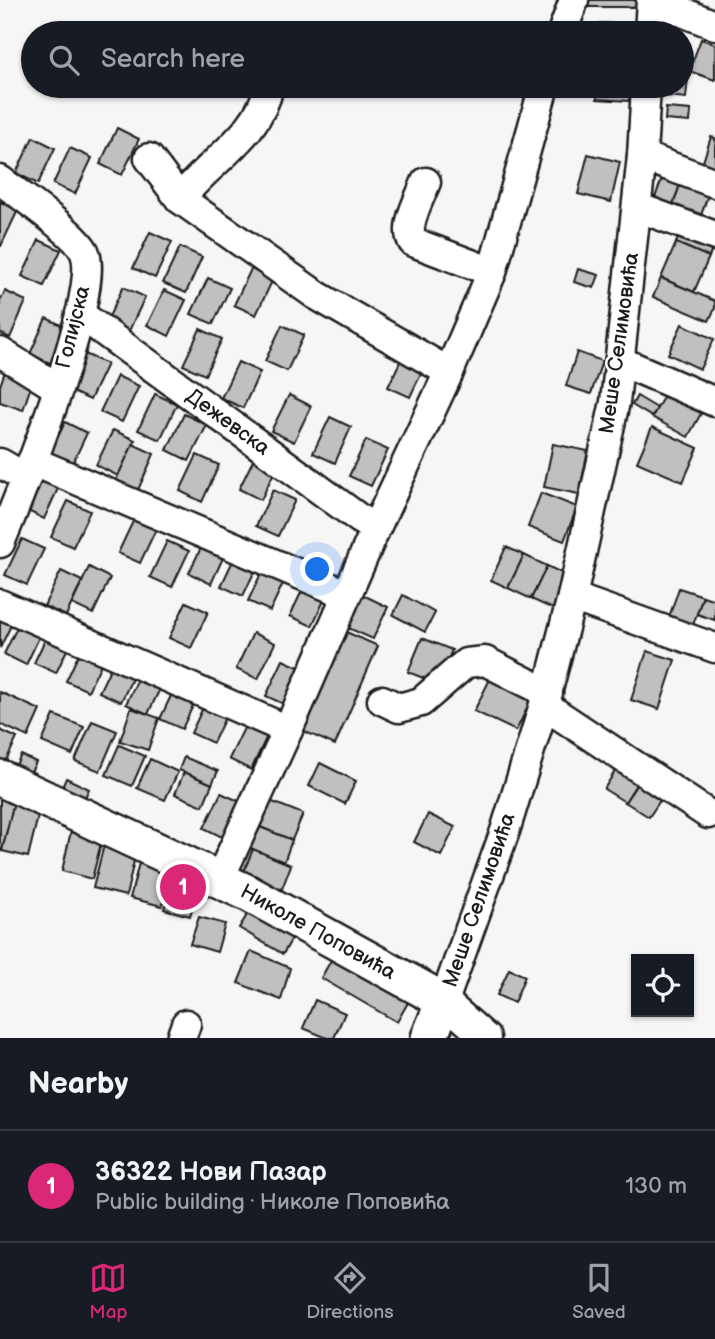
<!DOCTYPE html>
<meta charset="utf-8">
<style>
body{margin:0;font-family:"Balsamiq Sans",sans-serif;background:#242831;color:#f1f3f6}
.controls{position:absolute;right:21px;bottom:21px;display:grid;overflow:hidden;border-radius:0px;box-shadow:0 2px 5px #0004}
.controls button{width:63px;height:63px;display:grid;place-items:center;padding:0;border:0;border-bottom:2px solid #363941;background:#171b24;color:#f1f3f6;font:35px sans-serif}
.you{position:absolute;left:318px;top:570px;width:24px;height:24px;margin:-18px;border:5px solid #fff;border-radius:50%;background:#1a73e8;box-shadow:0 0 0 10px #1a73e833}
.badge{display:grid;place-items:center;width:46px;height:46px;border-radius:50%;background:#db2777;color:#fff;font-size:23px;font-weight:700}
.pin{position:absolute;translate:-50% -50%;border:4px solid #fff;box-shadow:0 2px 7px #0006}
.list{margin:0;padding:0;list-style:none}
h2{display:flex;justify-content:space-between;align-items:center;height:91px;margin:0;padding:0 28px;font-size:30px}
h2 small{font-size:23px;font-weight:400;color:#9ea1a6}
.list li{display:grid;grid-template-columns:46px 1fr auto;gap:21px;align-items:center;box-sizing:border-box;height:112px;padding:0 28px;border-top:2px solid #363941}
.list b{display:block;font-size:26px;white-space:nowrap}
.list p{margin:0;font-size:23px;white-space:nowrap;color:#9ea1a6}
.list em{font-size:23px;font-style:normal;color:#9ea1a6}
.icon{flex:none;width:38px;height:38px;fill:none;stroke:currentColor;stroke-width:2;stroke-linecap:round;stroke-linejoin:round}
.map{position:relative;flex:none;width:715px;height:1038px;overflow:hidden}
.search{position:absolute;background:#171b24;box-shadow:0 2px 5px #0004;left:21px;right:21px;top:21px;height:77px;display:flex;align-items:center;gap:18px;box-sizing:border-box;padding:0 24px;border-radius:38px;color:#9ea1a6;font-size:26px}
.sheet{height:203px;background:#171b24}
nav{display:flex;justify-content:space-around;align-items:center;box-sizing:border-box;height:98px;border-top:2px solid #363941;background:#171b24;font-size:19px;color:#9ea1a6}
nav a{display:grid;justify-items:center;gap:4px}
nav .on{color:#db2777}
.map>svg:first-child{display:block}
.building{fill:#c0c0c0;stroke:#1c1c1c;stroke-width:2}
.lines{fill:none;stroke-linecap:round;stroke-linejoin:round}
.minor-casing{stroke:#1c1c1c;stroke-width:33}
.major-casing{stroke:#1c1c1c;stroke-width:40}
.minor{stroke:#fff;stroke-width:28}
.major{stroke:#fff;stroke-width:35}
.labels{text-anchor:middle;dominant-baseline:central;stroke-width:5;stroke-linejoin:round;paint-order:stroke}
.street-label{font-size:21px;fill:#1c1c1c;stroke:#fff}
</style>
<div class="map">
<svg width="715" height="1038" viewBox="0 0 715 1038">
<rect width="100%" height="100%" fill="#f6f6f6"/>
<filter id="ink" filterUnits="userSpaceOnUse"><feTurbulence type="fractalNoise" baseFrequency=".0143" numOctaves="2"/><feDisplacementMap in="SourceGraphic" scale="14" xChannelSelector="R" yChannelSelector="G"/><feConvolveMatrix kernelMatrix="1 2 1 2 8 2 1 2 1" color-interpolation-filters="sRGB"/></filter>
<g filter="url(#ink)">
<!-- building -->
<g class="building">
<rect x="588" y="0" width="49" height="7"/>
<polygon points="600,23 637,25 637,33 600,33"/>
<polygon points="701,39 715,44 715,80 689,71"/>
<polygon points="682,56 690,57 686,98 667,96 668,86 682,86"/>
<polygon points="597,87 630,88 629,101 597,99"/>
<polygon points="666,108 691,110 690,122 665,120"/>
<polygon points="117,128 139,139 122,175 100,164"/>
<polygon points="33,137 55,148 38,184 16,173"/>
<polygon points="711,137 715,138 715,170 702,165"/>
<polygon points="70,148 92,158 75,194 53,184"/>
<polygon points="588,154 620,162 611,202 578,194"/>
<polygon points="663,176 681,182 671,210 653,203"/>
<polygon points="681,182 709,192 698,224 670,214"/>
<polygon points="0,202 18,210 1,246 0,246"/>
<polygon points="150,232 172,242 155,278 133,268"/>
<polygon points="680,233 713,247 709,257 676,243"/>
<polygon points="39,240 61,250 44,286 22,276"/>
<polygon points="676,243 709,257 694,292 661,278"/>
<polygon points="180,247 202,257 186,293 163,283"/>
<polygon points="251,269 273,279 256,315 234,305"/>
<polygon points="578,269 599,275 594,288 574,282"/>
<polygon points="208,278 230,288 213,324 191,314"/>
<polygon points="661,278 715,301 715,308 709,321 653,297"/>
<polygon points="123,287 145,297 128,333 106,323"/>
<polygon points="164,290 186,300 169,336 147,325"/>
<polygon points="5,291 26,301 10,338 0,333 0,301"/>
<polygon points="46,318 68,328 52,364 30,354"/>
<polygon points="682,324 714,339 700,369 668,354"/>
<polygon points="282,325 304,335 287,371 265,361"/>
<polygon points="200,329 222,339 205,375 183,365"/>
<polygon points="405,351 427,361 410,397 388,387"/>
<polygon points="577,352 602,361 591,394 566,386"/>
<polygon points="85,354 107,364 90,400 68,390"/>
<polygon points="238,362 260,372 243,408 221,398"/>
<polygon points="6,368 34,377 23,410 0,402 0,386"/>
<polygon points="117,376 139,386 122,422 100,412"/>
<polygon points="667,390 703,410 688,437 652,417"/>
<polygon points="155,394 177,404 160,440 138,430"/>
<polygon points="289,395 311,406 294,442 271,431"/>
<polygon points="637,396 657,408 652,417 632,405"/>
<polygon points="184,414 207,425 189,461 167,450"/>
<polygon points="330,417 351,427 335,463 313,453"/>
<polygon points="65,422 87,433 70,469 48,458"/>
<polygon points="652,427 698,448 683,482 637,462"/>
<polygon points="113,430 135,440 118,476 96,465"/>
<polygon points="366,440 388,450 371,486 349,476"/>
<polygon points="133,444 154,454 138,490 116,480"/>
<polygon points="553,444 588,451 579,494 544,487"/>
<polygon points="256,454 278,464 261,500 239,489"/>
<polygon points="197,455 219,465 202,502 180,491"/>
<polygon points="39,472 61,482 44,519 22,508"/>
<polygon points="273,490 295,500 278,536 256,526"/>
<polygon points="541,493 577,507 564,541 528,527"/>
<polygon points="68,501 90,511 73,547 51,537"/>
<polygon points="135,517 157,527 140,563 118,553"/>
<polygon points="206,537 228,547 211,584 189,573"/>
<polygon points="22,539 44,549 27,585 5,575"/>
<polygon points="167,541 189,551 172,587 150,577"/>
<polygon points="506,547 524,555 508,588 491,580"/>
<polygon points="238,550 260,560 243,596 221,586"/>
<polygon points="524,555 547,566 531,599 508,588"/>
<polygon points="265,565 287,575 270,611 248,601"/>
<polygon points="547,566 568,576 553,609 531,599"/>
<polygon points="89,567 110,578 93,614 72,604"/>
<polygon points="61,571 82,581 66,616 44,606"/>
<polygon points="307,580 329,590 312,626 290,616"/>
<polygon points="679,588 703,596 692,628 668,620"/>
<polygon points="361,594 388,607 373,639 346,627"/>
<polygon points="403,595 435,613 425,632 393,615"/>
<polygon points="703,596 715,600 715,620 697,614"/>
<polygon points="186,602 208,612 191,648 169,638"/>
<polygon points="0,612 14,619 0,648"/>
<polygon points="21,619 43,629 26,665 4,654"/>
<polygon points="51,627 73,637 56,673 34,663"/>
<polygon points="344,631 378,646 335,745 301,730"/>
<polygon points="253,633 275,643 258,679 236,669"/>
<polygon points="422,638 452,650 438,684 408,672"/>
<polygon points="83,645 105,656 88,691 66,681"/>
<polygon points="647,651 675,660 659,709 631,700"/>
<polygon points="116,656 138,666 121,702 99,692"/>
<polygon points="283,660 305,670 288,706 266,696"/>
<polygon points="143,668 165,678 148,714 126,704"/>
<polygon points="493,673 534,694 516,731 474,711"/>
<polygon points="177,683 199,693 182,729 160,719"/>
<polygon points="0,692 40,710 28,737 0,724"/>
<polygon points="208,697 230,707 213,743 191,733"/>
<polygon points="131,708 159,718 148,750 120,741"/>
<polygon points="54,715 84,727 72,755 42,742"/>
<polygon points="92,721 117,731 100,771 75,761"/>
<polygon points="246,724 268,734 251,770 229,759"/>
<polygon points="0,730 17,738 2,769 0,768"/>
<polygon points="119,745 145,756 132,786 106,775"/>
<polygon points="21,755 36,762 26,781 12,773"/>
<polygon points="184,757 218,771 212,784 179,770"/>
<polygon points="150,759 178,772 165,800 137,788"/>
<polygon points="320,763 356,781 345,804 309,786"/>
<polygon points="619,765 640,778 625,802 604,789"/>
<polygon points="184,772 212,784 203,806 175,794"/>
<polygon points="643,775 667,790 649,817 625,802"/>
<polygon points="66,778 89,789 82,803 60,792"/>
<polygon points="221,793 243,803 226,839 204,828"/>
<polygon points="0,794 15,798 2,851 0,850"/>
<polygon points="15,798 41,804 28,857 2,851"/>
<polygon points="265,799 303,814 292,840 255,825"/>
<polygon points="428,814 455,827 441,856 414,842"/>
<polygon points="255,825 292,840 284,862 246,847"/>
<polygon points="71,831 102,839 92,879 62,871"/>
<polygon points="104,845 136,852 126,896 93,888"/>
<polygon points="253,849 291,865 280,894 241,878"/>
<polygon points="141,855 173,863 162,906 130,898"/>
<polygon points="175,871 201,878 190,916 164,909"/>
<polygon points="252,907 295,933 283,954 239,928"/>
<polygon points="199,917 225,924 217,952 190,944"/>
<polygon points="251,951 290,968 281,1000 238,983"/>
<polygon points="334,955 410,999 397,1022 321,978"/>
<polygon points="509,969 525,976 514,1003 497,995"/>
<polygon points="315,1000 345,1013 334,1038 327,1038 303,1028"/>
</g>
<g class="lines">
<defs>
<g id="minor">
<polyline points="652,0 715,25"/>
<polyline points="562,33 574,0"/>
<polyline points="649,33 651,0"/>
<polyline points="642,156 715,183"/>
<polyline points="149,158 180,199 316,295 449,372"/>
<path d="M0,180C17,193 79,236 85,253C101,295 20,495 0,543"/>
<path d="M426,182C420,198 403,227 413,242L492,272"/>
<path d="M180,199C209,161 259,136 269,86"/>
<polyline points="637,207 715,236"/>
<polyline points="80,314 375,530 288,730 219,880"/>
<polyline points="0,352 58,388"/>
<polyline points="620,361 715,402"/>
<polyline points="32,461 346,594"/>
<polyline points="0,463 26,478"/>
<polyline points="375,530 449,372 492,272 544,86"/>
<polyline points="572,597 715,648"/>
<polyline points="0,604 288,730"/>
<polyline points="382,700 399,708 421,702 466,663 485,661 548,693"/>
<polyline points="544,705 708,814"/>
<polyline points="181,1038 186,1024"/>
<polyline points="486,1038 444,1001 505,831 544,705 572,597 615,402 642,156 646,86"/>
</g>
<polyline id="major" points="0,778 248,893 444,1001 429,1038"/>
</defs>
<!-- minor casing -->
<use href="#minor" class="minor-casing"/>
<!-- major casing -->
<use href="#major" class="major-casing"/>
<!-- minor -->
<use href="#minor" class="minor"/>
<!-- major -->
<use href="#major" class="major"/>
</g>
</g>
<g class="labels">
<!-- street labels -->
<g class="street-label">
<text transform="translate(73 327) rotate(-76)">Голијска</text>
<text transform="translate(619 343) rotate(-82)">Меше Селимовића</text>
<text transform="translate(228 422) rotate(36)">Дежевска</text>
<text transform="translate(479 900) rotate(-71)">Меше Селимовића</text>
<text transform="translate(318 932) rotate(29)">Николе Поповића</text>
</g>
</g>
</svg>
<div class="controls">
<button><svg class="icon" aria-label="locate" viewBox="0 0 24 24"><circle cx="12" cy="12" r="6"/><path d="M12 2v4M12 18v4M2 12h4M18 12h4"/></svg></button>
</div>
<div class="you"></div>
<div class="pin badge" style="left:183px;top:887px">1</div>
<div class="search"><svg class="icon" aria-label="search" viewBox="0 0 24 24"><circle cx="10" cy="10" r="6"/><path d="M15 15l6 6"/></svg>Search here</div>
</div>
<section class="sheet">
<h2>Nearby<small></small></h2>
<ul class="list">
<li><span class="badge">1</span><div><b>36322 Нови Пазар</b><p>Public building · Николе Поповића</p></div><em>130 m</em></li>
</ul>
</section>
<nav>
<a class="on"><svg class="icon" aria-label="map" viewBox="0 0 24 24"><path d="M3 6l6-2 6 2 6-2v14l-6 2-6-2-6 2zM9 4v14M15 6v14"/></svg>Map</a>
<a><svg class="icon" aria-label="directions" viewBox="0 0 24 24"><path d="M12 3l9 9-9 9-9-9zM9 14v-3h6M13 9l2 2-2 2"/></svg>Directions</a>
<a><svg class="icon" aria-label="saved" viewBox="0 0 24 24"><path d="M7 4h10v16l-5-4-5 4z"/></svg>Saved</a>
</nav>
